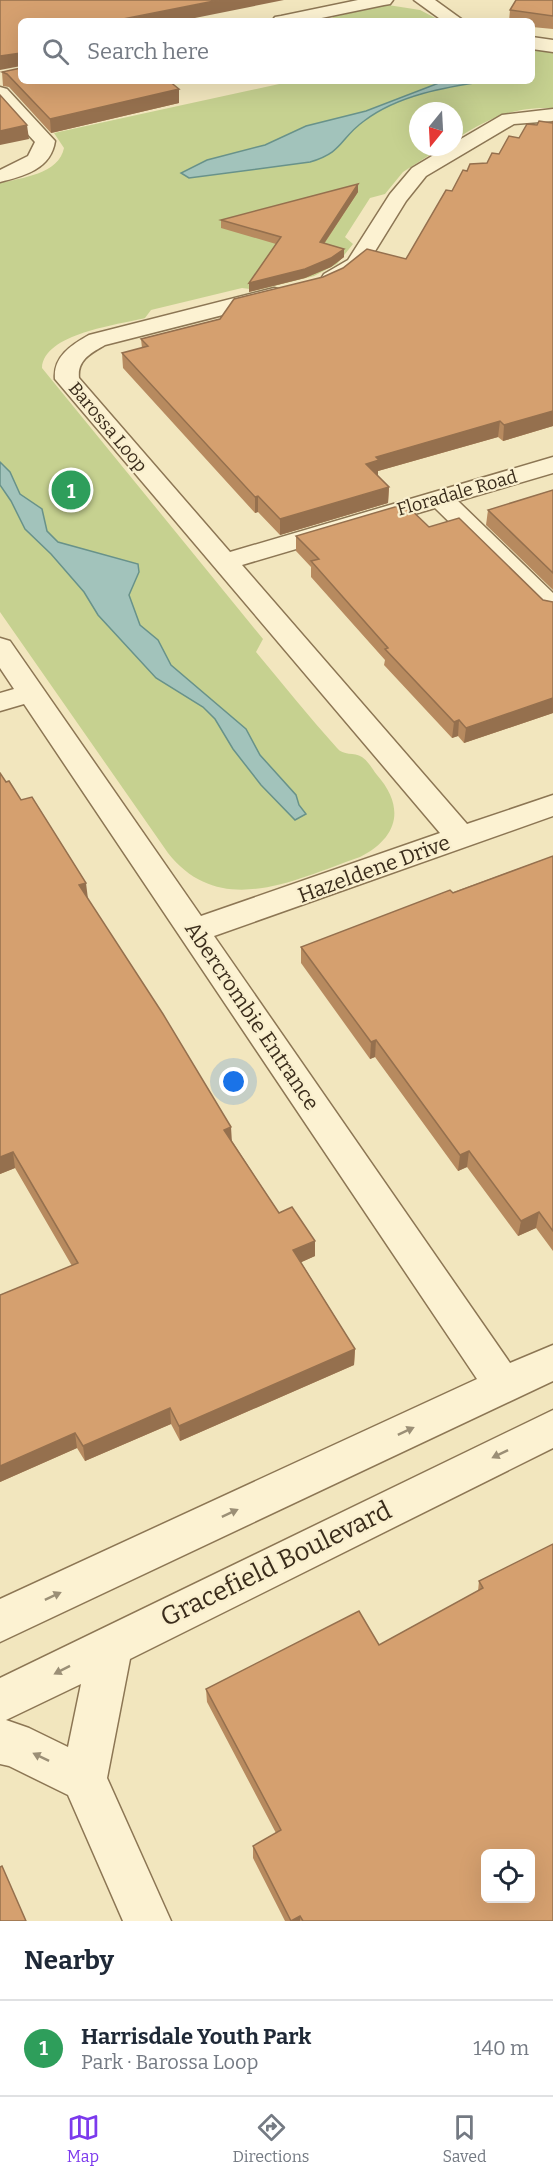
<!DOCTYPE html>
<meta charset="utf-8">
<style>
body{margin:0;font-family:Bitter,serif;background:#f6f6f7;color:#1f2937}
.controls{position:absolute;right:18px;bottom:18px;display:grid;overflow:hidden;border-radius:9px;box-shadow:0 6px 24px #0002}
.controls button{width:54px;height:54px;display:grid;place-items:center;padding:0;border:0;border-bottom:2px solid #e0e1e3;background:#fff;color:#1f2937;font:30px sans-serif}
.compass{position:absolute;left:409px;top:102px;width:54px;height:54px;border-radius:50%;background:#fff;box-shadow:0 6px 24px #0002;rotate:198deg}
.you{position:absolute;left:234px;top:1082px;width:21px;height:21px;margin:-15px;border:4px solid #fff;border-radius:50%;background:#1a73e8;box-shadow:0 0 0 9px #1a73e833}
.badge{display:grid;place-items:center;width:39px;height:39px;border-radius:50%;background:#7c3aed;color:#fff;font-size:20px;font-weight:700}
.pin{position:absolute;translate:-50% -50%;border:3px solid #fff;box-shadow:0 2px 6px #0006}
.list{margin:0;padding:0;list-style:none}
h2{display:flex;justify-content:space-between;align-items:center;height:78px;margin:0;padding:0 24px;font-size:26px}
h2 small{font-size:20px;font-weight:400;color:#747a83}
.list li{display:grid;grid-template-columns:39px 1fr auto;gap:18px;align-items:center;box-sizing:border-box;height:96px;padding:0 24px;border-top:2px solid #e0e1e3}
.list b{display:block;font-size:22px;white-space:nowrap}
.list p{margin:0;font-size:20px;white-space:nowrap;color:#747a83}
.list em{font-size:20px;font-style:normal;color:#747a83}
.icon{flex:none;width:33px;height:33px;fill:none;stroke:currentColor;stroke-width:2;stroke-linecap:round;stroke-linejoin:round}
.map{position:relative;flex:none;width:553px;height:1921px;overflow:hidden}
.search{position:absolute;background:#fff;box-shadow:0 6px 24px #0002;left:18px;right:18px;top:18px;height:66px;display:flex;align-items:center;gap:15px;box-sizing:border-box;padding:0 21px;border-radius:9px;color:#747a83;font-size:22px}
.sheet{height:174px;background:#fff}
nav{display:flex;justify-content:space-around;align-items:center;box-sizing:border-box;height:84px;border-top:2px solid #e0e1e3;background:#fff;font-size:16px;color:#747a83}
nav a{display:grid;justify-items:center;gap:3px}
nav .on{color:#7c3aed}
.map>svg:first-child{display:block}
.green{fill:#c6d190}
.water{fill:#a2c3bb;stroke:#68928a;stroke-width:1.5}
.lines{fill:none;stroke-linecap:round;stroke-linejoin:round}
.minor-casing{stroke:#8c7654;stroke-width:3}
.minor{fill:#fcf2d2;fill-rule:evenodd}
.wall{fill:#b78a5f}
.shaded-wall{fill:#95704e}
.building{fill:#d5a06f;stroke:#95704e;stroke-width:1.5;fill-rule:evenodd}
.oneway{fill:#9b8f76}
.labels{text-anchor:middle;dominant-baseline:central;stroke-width:4.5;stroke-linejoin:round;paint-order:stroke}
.far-street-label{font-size:18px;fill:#3a2c1b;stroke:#f9efce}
.street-label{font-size:21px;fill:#3a2c1b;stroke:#f9efce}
.near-street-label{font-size:26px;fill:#3a2c1b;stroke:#f9efce}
</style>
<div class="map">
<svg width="553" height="1921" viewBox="0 0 553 1921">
<rect width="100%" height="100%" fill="#f2e6be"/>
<!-- green -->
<g class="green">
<polygon points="388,5 420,10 441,21 337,21 332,17"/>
<path d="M532,49L553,52V108C510,107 490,118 454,140V111H418V147H442L403,172L385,194L370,198L345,237L353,244L337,264L314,276L258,290L242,288L151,310L145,318C118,325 44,333 42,368L263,639L256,652C283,684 309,717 337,748C343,756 354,752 362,757C368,761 373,770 377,775C405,807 399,837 360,857C296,879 221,920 168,853L0,612V183C21,178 59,174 64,148L54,133L293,81H532Z"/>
</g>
<!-- water -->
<g class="water">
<path d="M444,81H487C446,87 398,95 364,121C339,139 344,152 310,162L189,178L181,173L207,160L265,145L306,126L366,111Z"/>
<polygon points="0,462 10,472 20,494 42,509 47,531 58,542 138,564 139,572 129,595 140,625 158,640 171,665 246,729 260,755 296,795 299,805 306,814 295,820 261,785 233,749 215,719 203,707 156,678 98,615 84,592 51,554 25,529 11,501 0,485"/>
</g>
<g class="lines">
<defs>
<g id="minor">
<polygon points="358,0 393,0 390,4 384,5 307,21 272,21 275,17 281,16"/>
<polygon points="414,0 435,0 464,21 443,21"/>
<polygon points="532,37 553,40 553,52 532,49"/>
<path d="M0,87L7,89L55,141C51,169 24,176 0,182V170L28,156L35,142L0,104Z"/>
<polygon points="553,109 553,121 514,124 426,176 406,201 364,269 340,284 332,286 324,284 321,279 324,274 348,260 390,194 412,168 447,147 454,147 454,143 502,115"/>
<path d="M274,288L282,290L285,295L282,300L105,345C91,353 77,360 79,378L230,552L553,457V473L458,501L553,593V616L543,614L435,508L242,565L467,824L553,795V816L214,936L510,1363L553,1345V1381L0,1642V1599L477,1379L24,704L0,711V693L14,689L0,668V638L10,641L201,916L440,833L55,379C53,357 71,345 89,335Z"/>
<path d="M553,1410V1448L130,1659L107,1778L171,1921H123L68,1795L9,1766L0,1764V1678ZM81,1684L68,1747L29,1728L6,1720Z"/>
</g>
</defs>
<!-- minor casing -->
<use href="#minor" class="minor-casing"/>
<!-- minor -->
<use href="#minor" class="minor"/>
</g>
<!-- wall -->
<g class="wall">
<polygon points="553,0 553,29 532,27 532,21 509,21 510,10"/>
<polygon points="2,72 179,103 51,133 9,87 3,86"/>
<polygon points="553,121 553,426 503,441 498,437 378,471 378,476 389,487 388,503 280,535 258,512 255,513 123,368 122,353 142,348 141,339 220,319 406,259 467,171 487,163 537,125 552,123"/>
<polygon points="358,192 324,244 344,249 344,257 331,267 305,278 249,292 249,283 276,244 221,228 221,220"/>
<polygon points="553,490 553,590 486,525 488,510"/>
<polygon points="429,527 543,600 553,602 553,713 464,743 458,736 452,738 384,665 385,660 311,577 311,567 296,551 296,536"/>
<polygon points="6,782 21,800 87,898 232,1141 279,1213 315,1256 301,1262 355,1349 354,1365 180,1441 171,1424 85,1461 77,1448 0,1482 0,1295 72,1266 15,1168 0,1174"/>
<polygon points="553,856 553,1251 536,1228 518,1236 467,1167 458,1171 375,1057 370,1059 301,963 301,947"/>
<polygon points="553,1544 553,1921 285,1921 253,1858 253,1846 276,1833 207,1702 206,1689 379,1645 478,1591 479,1581"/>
</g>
<!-- shaded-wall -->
<g class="shaded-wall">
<polygon points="219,0 284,0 180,21 113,21"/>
<polygon points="21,53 21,66 0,70 0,56"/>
<polygon points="179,89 179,103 51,133 50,119"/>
<polygon points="27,125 29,139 0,145 0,131"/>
<polygon points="358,184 358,192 319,251 320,242"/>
<polygon points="344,249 344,257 331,267 305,278 249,292 249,283"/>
<polygon points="553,411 553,426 503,441 504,425"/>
<polygon points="500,421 498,437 378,471 378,476 365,479 366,464 376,457"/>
<polygon points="389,487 388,503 280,535 280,519"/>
<polygon points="258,496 258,512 255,513 255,497"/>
<polygon points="553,698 553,713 464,743 466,728"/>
<polygon points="459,720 458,736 452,738 454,722"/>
<polygon points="86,883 88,899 79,885"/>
<polygon points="376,1040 375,1057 370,1059 371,1042"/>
<polygon points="231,1127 232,1143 224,1130"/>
<polygon points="469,1151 467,1167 458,1171 460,1155"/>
<polygon points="13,1152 15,1168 0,1174 0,1157"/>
<polygon points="539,1212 536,1228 518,1236 521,1221"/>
<polygon points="315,1241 315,1256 293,1266 293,1250"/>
<polygon points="355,1349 354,1365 180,1441 179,1426"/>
<polygon points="170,1408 171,1424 85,1461 83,1446"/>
<polygon points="75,1433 77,1448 0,1482 0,1466"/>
<polygon points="300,1916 300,1921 291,1921"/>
</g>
<!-- building -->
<g class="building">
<polygon points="0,0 219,0 113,21 21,21 21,53 0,56"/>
<polygon points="516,0 553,0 553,16 510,10"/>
<polygon points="21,68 21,81 169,81 179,89 50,119 7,74 2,72"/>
<polygon points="0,95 27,125 0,131"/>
<polygon points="539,121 552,123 553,121 553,411 504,425 500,421 376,457 379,460 366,464 389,487 280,519 258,496 255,497 122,353 148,346 141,339 220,319 234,299 323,277 343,268 367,249 406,259 446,190 452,191 463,170 467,171 470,164 487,163 492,153 499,154 509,136 519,138 527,124 537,125"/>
<polygon points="358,184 320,242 344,249 331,258 305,269 249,283 281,237 221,220"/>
<polygon points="553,490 553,573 488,510"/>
<polygon points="405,504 429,527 459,518 543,600 553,602 553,698 466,728 459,720 454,722 385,649 388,648 311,561 319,559 296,536"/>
<polygon points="0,773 6,782 9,781 21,800 32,797 86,883 79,885 163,1014 231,1127 224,1130 279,1213 292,1207 315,1241 293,1250 355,1349 179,1426 170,1408 83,1446 75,1433 0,1466 0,1295 78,1263 13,1152 0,1157"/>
<polygon points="553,856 553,1231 539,1212 521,1221 469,1151 460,1155 376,1040 371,1042 301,947 450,890 453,893"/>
<path d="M553,1544V1921H303L300,1916L291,1921L253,1846L281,1830L206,1689L359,1611L379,1645L483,1588L479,1581ZM486,1854H531V1899H486Z"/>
<polygon points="2,1866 26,1921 0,1921 0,1867"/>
</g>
<!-- one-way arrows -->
<defs><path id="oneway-solid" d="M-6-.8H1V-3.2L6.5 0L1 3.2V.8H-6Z" transform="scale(1.5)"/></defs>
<g class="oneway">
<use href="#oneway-solid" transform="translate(406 1431) rotate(-25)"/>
<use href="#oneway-solid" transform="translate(500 1454) rotate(154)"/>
<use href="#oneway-solid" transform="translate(230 1513) rotate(-25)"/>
<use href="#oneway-solid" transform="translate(53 1596) rotate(-25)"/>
<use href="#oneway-solid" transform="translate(62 1670) rotate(153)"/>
<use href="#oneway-solid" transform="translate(41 1757) rotate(-154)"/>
</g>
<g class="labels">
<!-- far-street labels -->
<g class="far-street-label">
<text transform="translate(108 427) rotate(50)">Barossa Loop</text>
<text transform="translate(457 493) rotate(-16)">Floradale Road</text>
</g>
<!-- street labels -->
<g class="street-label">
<text transform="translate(374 869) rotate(-20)">Hazeldene Drive</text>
<text transform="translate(252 1016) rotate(56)">Abercrombie Entrance</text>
</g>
<!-- near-street labels -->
<g class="near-street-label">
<text transform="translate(276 1564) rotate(-26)">Gracefield Boulevard</text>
</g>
</g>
</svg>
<div class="controls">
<button><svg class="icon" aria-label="locate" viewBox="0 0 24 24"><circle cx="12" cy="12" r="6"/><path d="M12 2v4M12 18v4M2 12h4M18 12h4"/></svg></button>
</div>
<svg class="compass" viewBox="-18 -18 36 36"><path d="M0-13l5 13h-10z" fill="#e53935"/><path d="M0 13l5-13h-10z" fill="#747a83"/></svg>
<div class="you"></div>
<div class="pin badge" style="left:71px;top:490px;background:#2e9e5b">1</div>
<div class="search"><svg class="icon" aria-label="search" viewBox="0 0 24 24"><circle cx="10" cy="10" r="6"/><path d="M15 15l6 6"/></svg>Search here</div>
</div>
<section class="sheet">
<h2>Nearby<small></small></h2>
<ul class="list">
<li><span class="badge" style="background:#2e9e5b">1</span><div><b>Harrisdale Youth Park</b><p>Park · Barossa Loop</p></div><em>140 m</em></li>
</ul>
</section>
<nav>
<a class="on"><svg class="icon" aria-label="map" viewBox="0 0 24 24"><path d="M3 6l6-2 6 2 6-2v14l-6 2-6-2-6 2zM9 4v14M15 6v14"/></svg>Map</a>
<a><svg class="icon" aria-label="directions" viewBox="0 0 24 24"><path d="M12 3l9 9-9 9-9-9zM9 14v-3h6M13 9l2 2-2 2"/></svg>Directions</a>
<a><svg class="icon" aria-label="saved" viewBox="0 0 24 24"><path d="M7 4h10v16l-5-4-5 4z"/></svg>Saved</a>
</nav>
